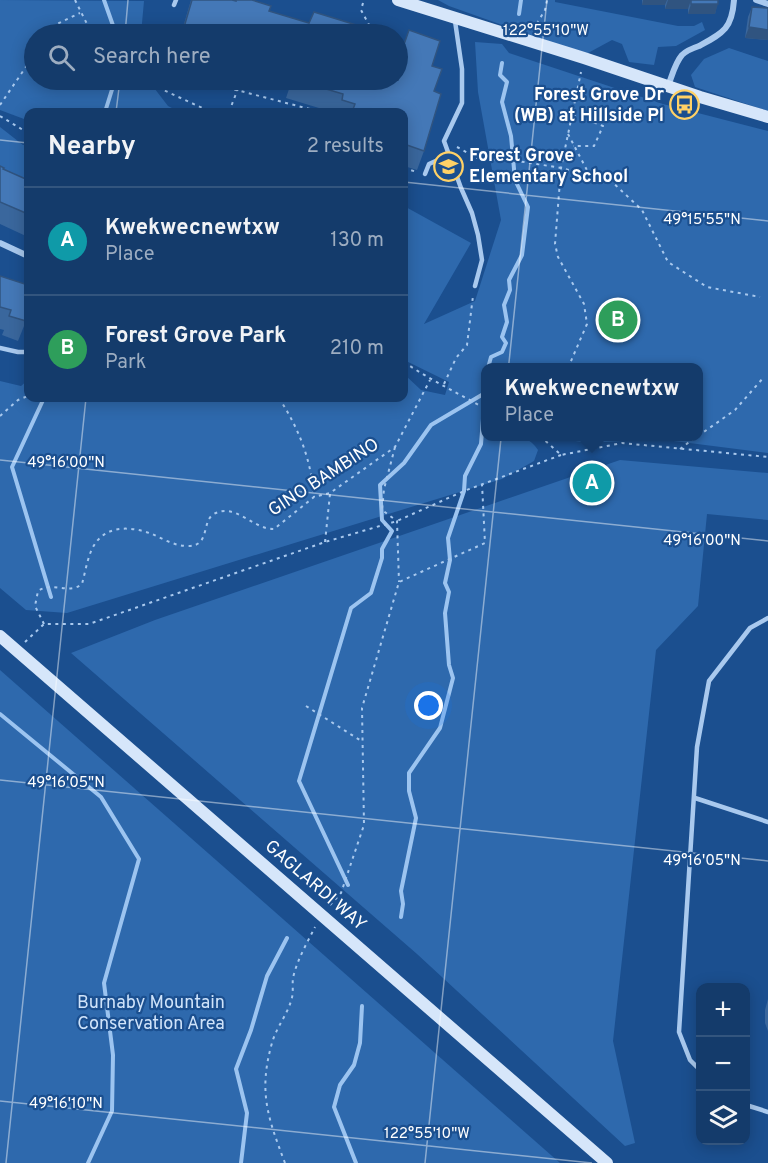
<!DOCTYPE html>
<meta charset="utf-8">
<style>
body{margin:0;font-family:Overpass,sans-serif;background:#214673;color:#f1f3f6}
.controls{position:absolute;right:18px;bottom:18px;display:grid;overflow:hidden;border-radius:12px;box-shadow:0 3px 15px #0003}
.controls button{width:54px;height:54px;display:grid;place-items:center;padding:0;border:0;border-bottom:2px solid #33557e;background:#143b6b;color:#f1f3f6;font:30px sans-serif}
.you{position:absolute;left:429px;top:706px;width:21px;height:21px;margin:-15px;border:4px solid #fff;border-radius:50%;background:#1a73e8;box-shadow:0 0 0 9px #1a73e833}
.badge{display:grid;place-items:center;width:39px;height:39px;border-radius:50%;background:#ffd166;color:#fff;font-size:20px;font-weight:700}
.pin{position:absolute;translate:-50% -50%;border:3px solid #fff;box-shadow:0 2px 6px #0006}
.popup{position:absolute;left:481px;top:363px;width:222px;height:78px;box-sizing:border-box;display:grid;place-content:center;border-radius:12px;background:#143b6b;filter:drop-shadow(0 2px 4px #0005);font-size:20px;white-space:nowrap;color:#9dadc1}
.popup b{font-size:22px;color:#f1f3f6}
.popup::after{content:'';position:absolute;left:50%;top:100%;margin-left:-12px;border:12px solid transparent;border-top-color:#143b6b}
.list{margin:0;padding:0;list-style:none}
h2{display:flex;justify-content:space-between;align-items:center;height:78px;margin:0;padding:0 24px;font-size:26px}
h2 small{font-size:20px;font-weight:400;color:#9dadc1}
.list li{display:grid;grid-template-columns:39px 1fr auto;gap:18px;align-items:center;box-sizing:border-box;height:108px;padding:0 24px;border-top:2px solid #33557e}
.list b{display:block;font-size:22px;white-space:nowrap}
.list p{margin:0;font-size:20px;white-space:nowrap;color:#9dadc1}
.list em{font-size:20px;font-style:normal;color:#9dadc1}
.icon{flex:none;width:33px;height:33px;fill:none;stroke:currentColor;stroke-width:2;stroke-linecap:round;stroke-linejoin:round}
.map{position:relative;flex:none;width:768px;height:1163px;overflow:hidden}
.search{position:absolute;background:#143b6b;box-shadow:0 3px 15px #0003;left:24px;top:24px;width:384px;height:66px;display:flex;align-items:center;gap:15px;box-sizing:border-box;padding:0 21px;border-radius:33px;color:#9dadc1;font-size:22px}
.panel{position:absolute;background:#143b6b;box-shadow:0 3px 15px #0003;left:24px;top:108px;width:384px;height:294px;border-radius:12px}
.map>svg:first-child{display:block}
.green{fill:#2e69ad}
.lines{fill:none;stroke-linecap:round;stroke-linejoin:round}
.stream{stroke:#9cc4f0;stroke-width:4}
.path{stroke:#a9c9ee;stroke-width:2;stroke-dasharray:3 4.5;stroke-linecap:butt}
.lane{stroke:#a9c9ee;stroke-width:4.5}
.street{stroke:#a9c9ee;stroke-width:6}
.secondary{stroke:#d6e6fa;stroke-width:12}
.wall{fill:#3a679d}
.shaded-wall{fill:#305480}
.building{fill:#4478b7;stroke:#305480;stroke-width:1.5}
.ticks{fill:none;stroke:#fff;stroke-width:1.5;stroke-opacity:0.45}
.labels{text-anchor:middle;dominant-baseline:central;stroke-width:4.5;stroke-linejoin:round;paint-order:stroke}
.poi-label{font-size:18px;font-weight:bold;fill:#fff;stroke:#1b4f8f;text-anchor:end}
.street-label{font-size:18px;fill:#fff;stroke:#1b4f8f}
.park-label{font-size:18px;fill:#cfe3fa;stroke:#1b4f8f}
.ticks-label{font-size:15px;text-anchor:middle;fill:#fff;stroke:#1b4f8f;stroke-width:4.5;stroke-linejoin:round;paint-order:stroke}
</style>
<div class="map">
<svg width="768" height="1163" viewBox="0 0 768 1163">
<rect width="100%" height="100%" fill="#1b4f8f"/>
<!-- green -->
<g class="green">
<polygon points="0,0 144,1 141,34 34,34 34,80 148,80 168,106 180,112 28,112 28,124 24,119 0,110"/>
<polygon points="438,0 555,0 555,2 678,26 694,26 702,22 705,30 676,46 658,47 654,65 629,62 622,44 612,40 588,53 556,44 449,6"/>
<path d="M475,42L502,44L509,53L663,104L768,131V453L658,439L588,443L556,438L552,440L543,437L698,436V368H486V436C505,436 526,431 538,450L534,461L502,479L67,613L26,610L0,588V381L21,386L28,380V398H222L231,401L240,398H404V374L421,390L445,395L449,382L404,360V206L471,243L424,324L475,301L501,220L478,92Z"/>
<polygon points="729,48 768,61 768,111 695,87 691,75 704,59"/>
<polygon points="0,127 23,145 28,144 28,192 0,173"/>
<polygon points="620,460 768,473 768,520 707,514 698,606 656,650 613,1041 635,1143 625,1146 417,954 71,653 155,620"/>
<polygon points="0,670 560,1163 0,1163"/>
</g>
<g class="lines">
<!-- stream -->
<g class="stream">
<polyline points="104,0 116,34"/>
<polyline points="519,14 521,0"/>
<polyline points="105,112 115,80"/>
<polyline points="488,368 491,357 502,352 506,343 502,337 507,322 504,305 510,290 509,280 522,255 528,207 515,180 511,136 502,102 507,82 500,75 502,63"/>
<polyline points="44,398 12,467 51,597"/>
<polyline points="0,714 101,797 139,859 104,983 113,1055 112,1111 88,1163"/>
<polyline points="348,885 299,781 351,608 371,593 382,558 382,549 392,531 382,520 380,485 404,463 431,425 485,393"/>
<polyline points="401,917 403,904 401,891 416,818 409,791 409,773 440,728 453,678 449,665 445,613 449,592 445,583 450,560 448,538 464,491 465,476 481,444 486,382"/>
<polyline points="241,1163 247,1113 236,1069 251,1030 267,976 287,938"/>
<polyline points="356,1163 334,1107 340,1085 354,1065 360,1043 362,1006"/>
</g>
<!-- path -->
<g class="path">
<polyline points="75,0 89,28 98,34"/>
<polyline points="363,3 361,10 374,34"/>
<polyline points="533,30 545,10 547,0"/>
<polyline points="48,34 55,25 80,13"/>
<polyline points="156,80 159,88 211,112"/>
<polyline points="198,80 321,112"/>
<polyline points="0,105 34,55"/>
<polyline points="229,112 239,86"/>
<polyline points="573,114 603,126 594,146 573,146"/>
<polyline points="0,116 28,133"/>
<polyline points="568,134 589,174"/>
<polyline points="457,147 477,158 525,162 561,168 610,180 642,210 668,262 707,287 760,297"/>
<polyline points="404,168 417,172"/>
<path d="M404,362C430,380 458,393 486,409"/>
<polyline points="568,368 587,324 584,304 558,257 555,244 561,168 581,72"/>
<polyline points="444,384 456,358 467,345 473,296"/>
<path d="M279,398C299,429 311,459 314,497"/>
<polyline points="292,398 303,399 316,398"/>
<polyline points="0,416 18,400 28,396"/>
<polyline points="540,436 561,455 622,443 768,457"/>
<polyline points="698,436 735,410 764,377"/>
<polyline points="395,447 384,489 382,510 397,521 399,582"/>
<polyline points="680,449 697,436"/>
<polyline points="325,542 330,494"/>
<path d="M44,624L35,606L38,591C52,581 69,595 82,584C85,573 87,560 92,549C104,524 131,526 152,534C163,539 175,546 187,546C211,547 201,521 214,514C235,502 254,530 274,529L314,497L330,493L395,447L430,380"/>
<polyline points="25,642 44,624 89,624 325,542 397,521 464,491 561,455"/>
<polyline points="306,706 363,742"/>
<polyline points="330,905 341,893 364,825 362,708 399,582 485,543 482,484"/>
<path d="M285,1163C268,1118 258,1092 272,1043C276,1028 287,1015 291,1001C294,993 292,985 293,978C297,960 307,943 315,927"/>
</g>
<!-- lane -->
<g class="lane">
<polyline points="174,5 176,0"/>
<polyline points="455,21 462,69 462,103 444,141 461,188 472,213 478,235 482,260 475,286"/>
<polyline points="425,174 429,164 449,155"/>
<polyline points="0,348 18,352 28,352"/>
<polyline points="695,798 768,822"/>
<polyline points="700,1070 690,1060 679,1032 697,747 709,681 750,628 768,618"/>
<polyline points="746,1105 768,1112"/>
</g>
<!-- street -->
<g class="street">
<polyline points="756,0 768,4"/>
<path d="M668,86C672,76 675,63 682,55C686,51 693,48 699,46C723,33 732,29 734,0"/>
<polyline points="0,243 28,256"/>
</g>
<!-- secondary -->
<g class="secondary">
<polyline points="398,0 584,58 700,97 768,117"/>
<polyline points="0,636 607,1163"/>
</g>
</g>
<!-- wall -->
<g class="wall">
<polygon points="191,0 235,1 236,0 252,0 269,11 309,23 363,34 181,34"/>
<polygon points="642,0 718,0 715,14 688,14 688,9 665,9 665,5 642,5"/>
<polygon points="752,7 768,8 768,40 745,38 748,17"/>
<polygon points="432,66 434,91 424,151 417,170 404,166 404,112 332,112 286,98 291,83 279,80 398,80"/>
<polygon points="0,166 3,169 28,180 28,237 0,224"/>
<polygon points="0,276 26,321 18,341 2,335 4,330 0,329"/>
<polygon points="768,999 768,1031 765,1023 765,1010"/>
</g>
<!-- shaded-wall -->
<g class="shaded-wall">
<polygon points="643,0 667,0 665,5 642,5"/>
<polygon points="668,0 691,0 688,9 665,9"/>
<polygon points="691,4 718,4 715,14 688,14"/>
<polygon points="749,27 768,30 768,40 745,38"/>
</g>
<!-- building -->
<g class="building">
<polygon points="192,0 232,0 236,1 236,0 252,0 271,6 269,11 309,23 314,12 366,28 363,34 182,34"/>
<rect x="691" y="0" width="27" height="4"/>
<polygon points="752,7 768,8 768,30 749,27"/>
<polygon points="409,30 440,41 432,66 442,69 434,91 441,94 424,151 404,144 404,112 352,112 355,104 342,100 343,94 296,80 398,80 398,52 401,53"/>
<polygon points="0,166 4,168 3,169 28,180 28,214 0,202"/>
<polygon points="0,276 28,285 28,312 26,321 9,316 11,310 0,307"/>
</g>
<!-- ticks -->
<path class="ticks" d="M125,34L128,0M116,112L120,80M0,140L28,143M404,182L768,221M0,460L768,541M0,780L768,861M0,1101L592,1163M6,1163L86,398M425,1163L547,0"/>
<!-- icons -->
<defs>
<symbol id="bus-ring" viewBox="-11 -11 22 22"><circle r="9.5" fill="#1b4f8f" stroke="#ffd166" stroke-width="1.5"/><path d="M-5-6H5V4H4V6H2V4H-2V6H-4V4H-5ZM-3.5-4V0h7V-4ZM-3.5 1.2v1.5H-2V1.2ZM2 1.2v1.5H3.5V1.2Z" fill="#ffd166"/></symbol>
<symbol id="school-ring" viewBox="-11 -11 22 22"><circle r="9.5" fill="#1b4f8f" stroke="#ffd166" stroke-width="1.5"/><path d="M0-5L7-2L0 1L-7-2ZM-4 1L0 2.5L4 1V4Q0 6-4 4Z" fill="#ffd166"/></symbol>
</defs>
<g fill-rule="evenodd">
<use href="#bus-ring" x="668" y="88" width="33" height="33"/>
<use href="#school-ring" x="432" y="150" width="33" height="33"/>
</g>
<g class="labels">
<!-- poi labels -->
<g class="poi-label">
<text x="664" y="95">Forest Grove Dr<tspan x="664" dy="21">(WB) at Hillside Pl</tspan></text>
<text x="469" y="156" text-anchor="start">Forest Grove<tspan x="469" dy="21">Elementary School</tspan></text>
</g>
<!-- street labels -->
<g class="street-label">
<text transform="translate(324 478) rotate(-33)">GINO BAMBINO</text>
<text transform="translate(315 886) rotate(41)">GAGLARDI WAY</text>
</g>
<!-- park labels -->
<g class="park-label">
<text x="151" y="1003">Burnaby Mountain<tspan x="151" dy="21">Conservation Area</tspan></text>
</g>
</g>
<g class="ticks-label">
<text x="546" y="35">122°55'10"W</text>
<text x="702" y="224">49°15'55"N</text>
<text x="66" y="467">49°16'00"N</text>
<text x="702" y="545">49°16'00"N</text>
<text x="66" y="787">49°16'05"N</text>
<text x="702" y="865">49°16'05"N</text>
<text x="66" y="1108">49°16'10"N</text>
<text x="427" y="1138">122°55'10"W</text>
</g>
</svg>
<div class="controls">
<button>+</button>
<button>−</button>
<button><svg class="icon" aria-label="layers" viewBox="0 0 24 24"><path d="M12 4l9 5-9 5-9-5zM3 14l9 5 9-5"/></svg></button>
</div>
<div class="you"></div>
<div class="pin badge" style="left:592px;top:483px;background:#0f9aa8">A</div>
<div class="popup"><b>Kwekwecnewtxw</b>Place</div>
<div class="pin badge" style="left:618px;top:320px;background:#2e9e5b">B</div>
<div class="search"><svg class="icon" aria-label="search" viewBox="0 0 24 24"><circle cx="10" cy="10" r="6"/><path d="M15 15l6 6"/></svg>Search here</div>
<section class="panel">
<h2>Nearby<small>2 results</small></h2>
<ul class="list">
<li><span class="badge" style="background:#0f9aa8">A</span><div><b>Kwekwecnewtxw</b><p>Place</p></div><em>130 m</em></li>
<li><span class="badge" style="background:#2e9e5b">B</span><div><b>Forest Grove Park</b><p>Park</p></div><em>210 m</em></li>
</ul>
</section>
</div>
